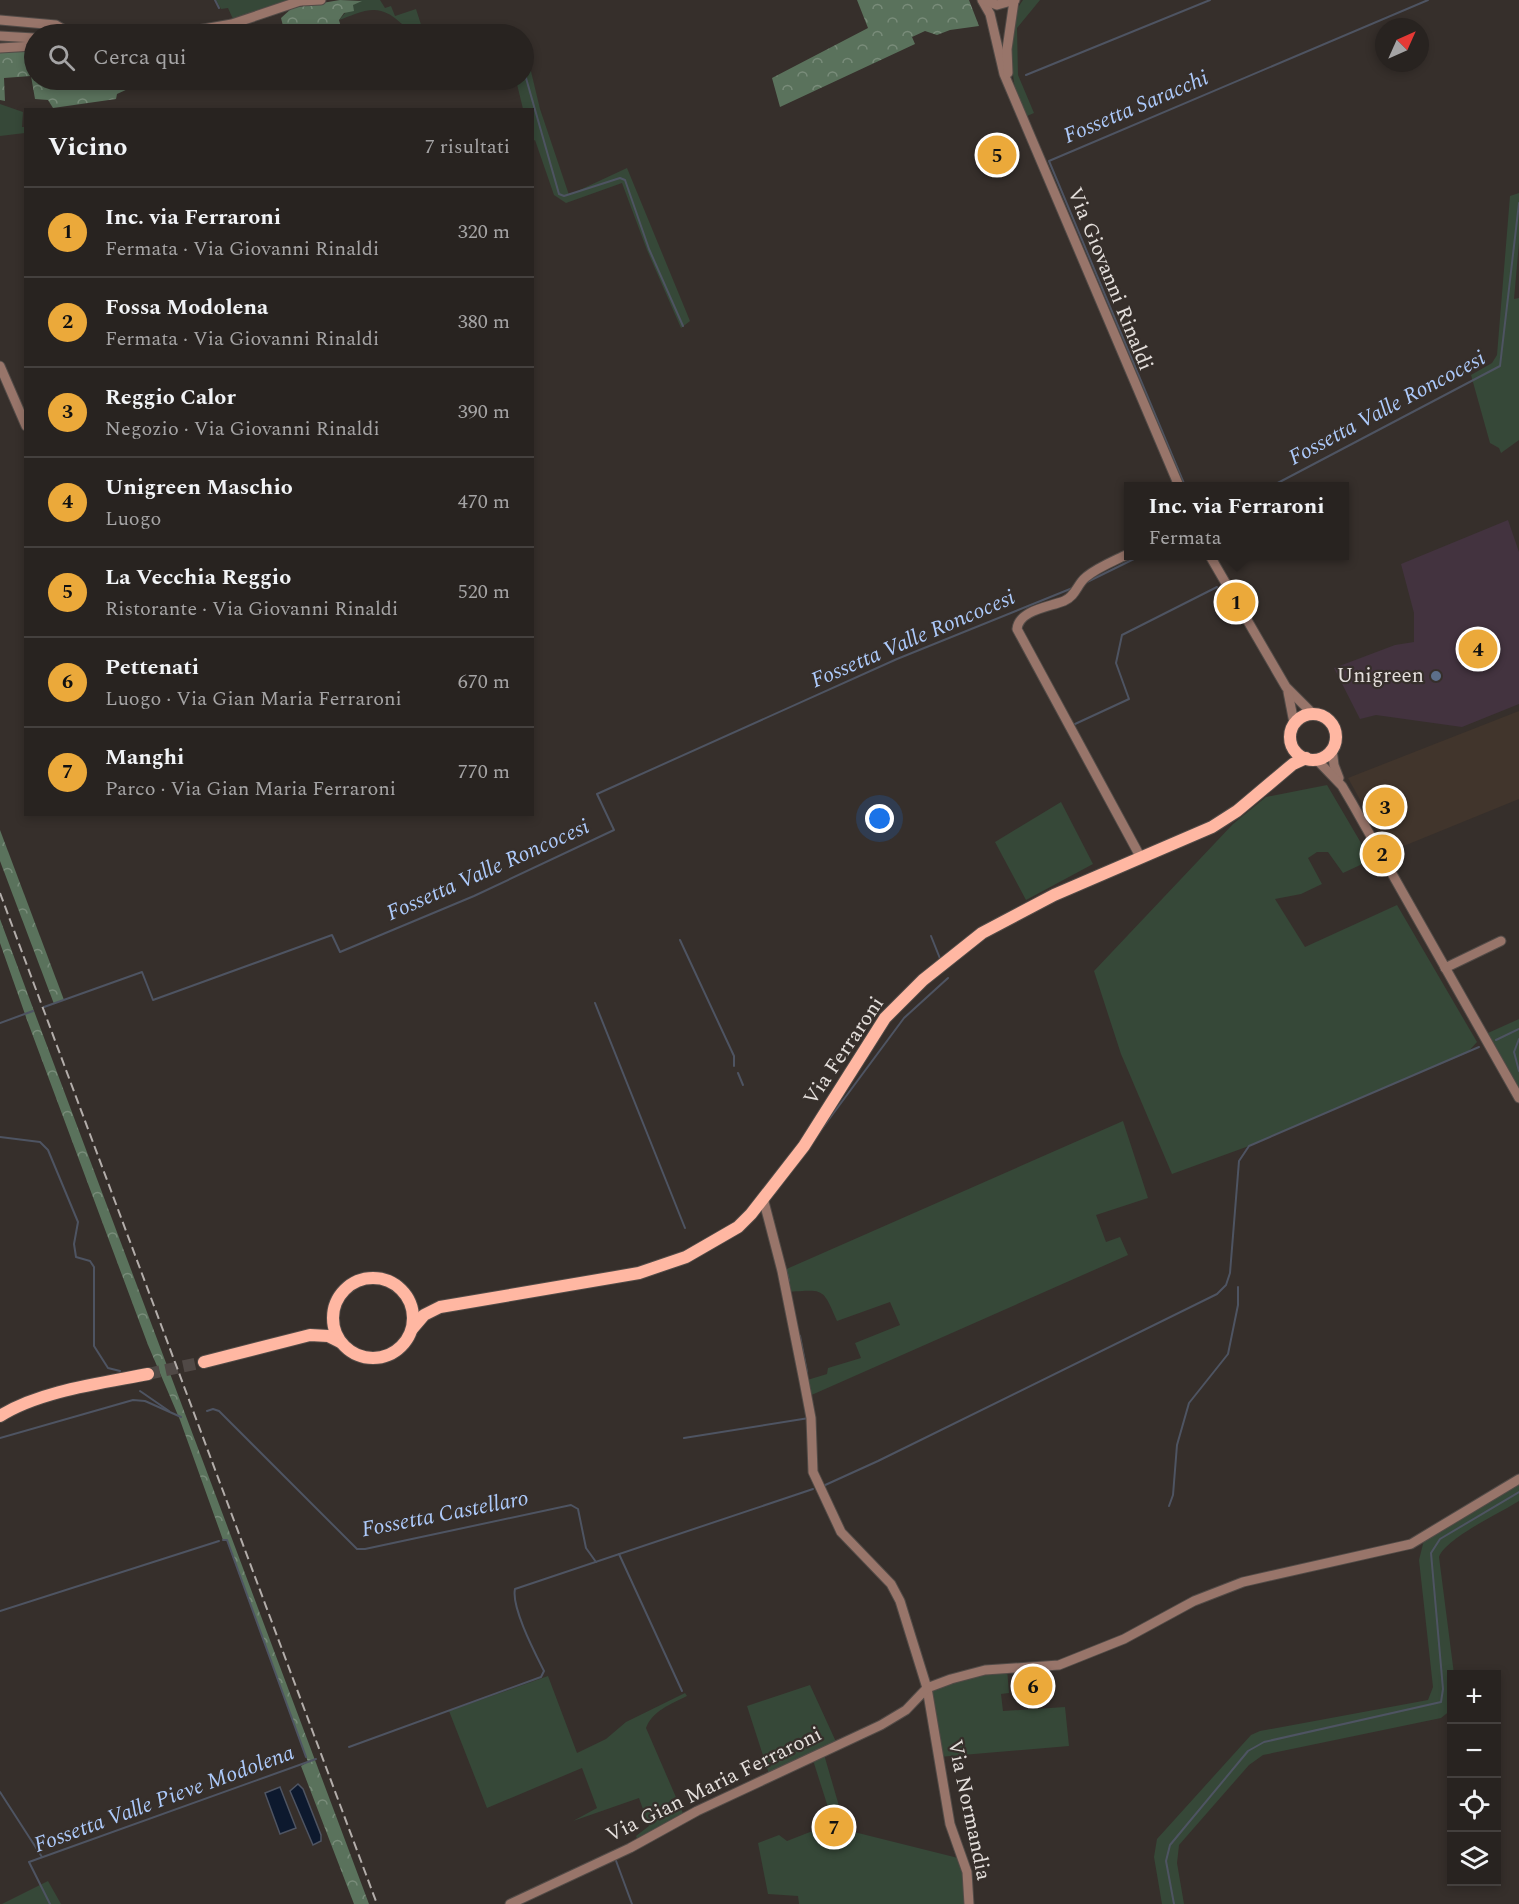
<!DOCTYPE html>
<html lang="it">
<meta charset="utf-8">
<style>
body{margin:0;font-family:Spectral,serif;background:#342f2d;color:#f1f3f6}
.controls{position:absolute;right:18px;bottom:18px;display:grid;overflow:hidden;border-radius:0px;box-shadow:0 3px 9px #0003}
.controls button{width:54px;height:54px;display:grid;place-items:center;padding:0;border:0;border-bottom:2px solid #44403e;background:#282320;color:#f1f3f6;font:30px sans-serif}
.compass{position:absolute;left:1375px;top:18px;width:54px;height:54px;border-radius:50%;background:#282320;box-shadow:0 3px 9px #0003;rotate:45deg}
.you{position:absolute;left:880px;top:819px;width:21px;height:21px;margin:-15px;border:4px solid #fff;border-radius:50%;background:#1a73e8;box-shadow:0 0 0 9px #1a73e833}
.badge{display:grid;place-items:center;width:39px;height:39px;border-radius:50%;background:#eba93a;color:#111;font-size:20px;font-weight:700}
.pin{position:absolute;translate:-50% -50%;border:3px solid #fff;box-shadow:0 2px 6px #0006}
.popup{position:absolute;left:1124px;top:482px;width:225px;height:78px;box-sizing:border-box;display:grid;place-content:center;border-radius:0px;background:#282320;filter:drop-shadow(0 2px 4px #0005);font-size:20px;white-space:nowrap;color:#a5a4a5}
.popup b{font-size:22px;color:#f1f3f6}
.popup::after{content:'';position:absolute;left:50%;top:100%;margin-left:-12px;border:12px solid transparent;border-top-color:#282320}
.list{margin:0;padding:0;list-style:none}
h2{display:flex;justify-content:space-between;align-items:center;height:78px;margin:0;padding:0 24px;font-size:26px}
h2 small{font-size:20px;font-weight:400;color:#a5a4a5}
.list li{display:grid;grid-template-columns:39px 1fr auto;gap:18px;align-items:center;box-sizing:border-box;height:90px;padding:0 24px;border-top:2px solid #44403e}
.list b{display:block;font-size:22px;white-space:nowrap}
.list p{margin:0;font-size:20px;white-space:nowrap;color:#a5a4a5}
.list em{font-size:20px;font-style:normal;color:#a5a4a5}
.icon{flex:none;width:33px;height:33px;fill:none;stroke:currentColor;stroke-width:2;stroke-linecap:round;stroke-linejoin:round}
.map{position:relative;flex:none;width:1519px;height:1904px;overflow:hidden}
.search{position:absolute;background:#282320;box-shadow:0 3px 9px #0003;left:24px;top:24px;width:510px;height:66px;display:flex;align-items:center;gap:15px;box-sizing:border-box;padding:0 21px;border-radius:33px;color:#a5a4a5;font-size:22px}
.panel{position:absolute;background:#282320;box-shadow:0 3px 9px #0003;left:24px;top:108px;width:510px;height:708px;border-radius:0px}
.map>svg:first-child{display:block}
.built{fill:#41352c}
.industrial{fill:#43333f}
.green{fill:#364838}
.forest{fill:url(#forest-crowns)}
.water{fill:#0d192e;stroke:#4e5462;stroke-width:1.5}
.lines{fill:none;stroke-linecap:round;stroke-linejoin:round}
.stream{stroke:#4e5462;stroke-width:2}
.major-tunnel{stroke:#504946;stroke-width:12;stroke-dasharray:12 6;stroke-linecap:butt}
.minor-casing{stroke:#524b47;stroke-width:11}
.major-casing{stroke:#524b47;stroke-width:14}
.minor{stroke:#98756a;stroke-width:9}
.major{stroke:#ffb7a2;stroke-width:12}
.rail{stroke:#b3adaa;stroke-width:2;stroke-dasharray:9 4.5;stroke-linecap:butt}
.service-dot{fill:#5c6f8a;stroke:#362f2b;stroke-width:2}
.labels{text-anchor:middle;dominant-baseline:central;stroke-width:4.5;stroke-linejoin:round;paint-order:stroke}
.street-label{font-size:21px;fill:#e4dfdc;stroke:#362f2b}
.poi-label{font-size:21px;fill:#e4dfdc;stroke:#362f2b;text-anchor:end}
.water-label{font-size:22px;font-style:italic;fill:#adcafb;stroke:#362f2b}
</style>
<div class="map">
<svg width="1519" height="1904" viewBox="0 0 1519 1904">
<defs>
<pattern id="forest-crowns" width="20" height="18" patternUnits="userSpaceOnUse" patternTransform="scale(1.5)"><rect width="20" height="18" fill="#5a725c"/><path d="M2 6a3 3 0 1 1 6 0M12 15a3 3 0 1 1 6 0" fill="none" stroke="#798c7a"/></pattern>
</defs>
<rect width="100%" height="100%" fill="#362f2b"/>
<!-- built -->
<polygon class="built" points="1519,711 1519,799 1389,852 1348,778"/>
<!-- industrial -->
<polygon class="industrial" points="1508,520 1519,552 1519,704 1462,727 1376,715 1360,719 1334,668 1395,645 1414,642 1414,613 1401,564"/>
<!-- green -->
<g class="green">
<polygon points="216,0 291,0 233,19 228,8 221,9"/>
<path d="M361,0H380L385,8L391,6L395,16L416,9L424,34C406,34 398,15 381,11C368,7 351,16 339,20L352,5Z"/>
<path d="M1023,0H1040L1017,28L1018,75L1034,113L1020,119C1015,86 1001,28 1023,0Z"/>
<polygon points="524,62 529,63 540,109 569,195 627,168 690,321 681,328 647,250 622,183 566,203 554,195 535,140 533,141 532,110 523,109 516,80 524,80"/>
<polygon points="0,104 23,112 22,127 25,127 25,133 0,136"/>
<polygon points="1519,193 1519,243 1514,299 1519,298 1519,440 1501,453 1499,448 1490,443 1471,375 1492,363 1497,355 1510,196"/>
<polygon points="1327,785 1371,860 1343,873 1328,852 1317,852 1308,858 1322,884 1301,894 1275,899 1305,947 1397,905 1477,1042 1467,1053 1249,1146 1172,1174 1121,1054 1094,971 1233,824 1266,797"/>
<polygon points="1061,802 1093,864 1026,900 995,842"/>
<polygon points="1519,1019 1519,1088 1488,1033"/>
<path d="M1123,1121L1148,1198L1096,1215L1106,1242L1120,1237L1128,1255L807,1397L804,1381L827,1374L828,1368L861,1358L855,1343L900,1325L890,1302L837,1321C822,1286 824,1290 786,1292L782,1271Z"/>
<path d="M1519,1481V1501C1500,1513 1446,1538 1439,1557L1454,1674H1452L1451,1710L1441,1718L1263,1755L1249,1765L1179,1845L1177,1863L1184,1904H1162L1154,1857L1157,1839L1251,1735L1260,1731L1428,1700L1433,1687L1419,1560L1425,1536Z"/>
<polygon points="1007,1669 1009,1693 1001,1694 1003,1711 1065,1707 1069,1746 939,1757 927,1688"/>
<path d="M548,1676L577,1753L606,1739L626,1722L685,1693L687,1696C671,1704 652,1711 646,1728L685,1818L639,1844L636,1836L649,1826L639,1798L573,1821L597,1808L582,1768L487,1808L449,1711Z"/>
<polygon points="810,1685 837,1744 823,1751 846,1830 962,1859 969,1904 799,1904 798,1896 768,1894 758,1843 779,1835 787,1841 833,1823 812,1757 770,1777 747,1706"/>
<polygon points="48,1881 61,1904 2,1904"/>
</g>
<!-- forest -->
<g class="forest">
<polygon points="340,0 362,1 353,5 354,11 344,13 339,20 343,34 285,34 281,18 292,8"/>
<polygon points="857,0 969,0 979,26 950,30 937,35 925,31 912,37 915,44 780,107 772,78 868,28"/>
<polygon points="34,46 34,80 128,80 130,88 117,94 116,99 53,108 48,100 35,99 31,76 4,78 5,101 0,100 0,48"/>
<polygon points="0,830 64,1000 54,1004 0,861"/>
<polygon points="0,919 37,1019 369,1904 354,1904 301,1766 308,1762 227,1541 223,1540 180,1420 148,1345 27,1020 0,943"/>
</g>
<!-- water -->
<g class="water">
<polygon points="298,1784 303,1789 321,1835 321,1841 313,1845 290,1791"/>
<polygon points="280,1787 296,1828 280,1834 265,1793"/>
</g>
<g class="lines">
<!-- stream -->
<g class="stream">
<polyline points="215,0 219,8"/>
<polyline points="524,71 559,194 564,196 620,178 625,180 649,249 683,326"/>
<polyline points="1026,75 1210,0"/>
<polyline points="1185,486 1049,161 1428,0"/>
<polyline points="1272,486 1500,366 1519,203"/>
<polyline points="1083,584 1140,556"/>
<polyline points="1075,724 1129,699 1116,663 1122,635 1217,587"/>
<polyline points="931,936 941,961"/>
<polyline points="680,940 734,1056 734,1066"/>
<polyline points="595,1003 685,1228"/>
<polyline points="44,1007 142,972 153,1000 332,935 340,952 474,896 614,830 597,794 897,659 1075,587"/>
<polyline points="0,1023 33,1011"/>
<polyline points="1519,1039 1514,1052 1519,1071"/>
<polyline points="1496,1040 1519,1029"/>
<polyline points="738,1073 743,1085"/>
<polyline points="818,1134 904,1018 948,978"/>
<polyline points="0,1137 40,1142 48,1150 78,1222 74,1244 76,1257 90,1261 94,1267 94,1346 108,1368 120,1371"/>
<polyline points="775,1193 779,1187"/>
<polyline points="786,1269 789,1281"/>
<polyline points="800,1336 807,1372"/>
<polyline points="140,1391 169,1411"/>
<polyline points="207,1411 213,1409 219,1411 357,1549 365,1549 571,1505 578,1509 586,1548 596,1562"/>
<polyline points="0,1438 133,1400 145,1401 181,1417"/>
<polyline points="684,1438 809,1418"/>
<polyline points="823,1486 878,1461 1217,1294 1226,1285 1230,1273 1239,1161 1249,1146 1479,1047"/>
<polyline points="1169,1506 1173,1495 1177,1445 1189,1403 1228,1354 1238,1305 1238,1287"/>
<polyline points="223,1540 227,1540 306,1757"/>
<polyline points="619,1554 682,1691"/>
<polyline points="0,1611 219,1541"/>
<path d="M349,1747L541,1677L544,1671C535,1653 511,1607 515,1589L813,1489"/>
<polyline points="0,1792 42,1857"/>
<polyline points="615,1858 632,1904"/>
<polyline points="50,1904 29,1862 316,1759"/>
<polyline points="1174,1904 1166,1861 1170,1845 1248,1751 1264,1742 1441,1702 1443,1689 1431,1553 1440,1539 1519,1492"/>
</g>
<!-- major-tunnel -->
<polyline class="major-tunnel" points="148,1374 204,1362"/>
<defs>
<g id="minor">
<polyline points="982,0 990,14 1004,74 1179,486"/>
<polyline points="983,0 997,5 1015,0"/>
<polyline points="301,1 321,0"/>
<polyline points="0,20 56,25 71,34"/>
<polyline points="175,34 232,24 303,0"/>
<polyline points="0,36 34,38"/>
<polyline points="0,48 34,46"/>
<polyline points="1008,73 1007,49 1014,1"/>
<polyline points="0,366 26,426"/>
<path d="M1128,554C1114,561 1098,567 1086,577C1077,584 1076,596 1064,601C1049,607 1019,610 1017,629L1141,858"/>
<polyline points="1210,556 1286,687 1313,714"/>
<polyline points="1288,692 1294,723"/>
<polyline points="1332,749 1334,765 1339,778"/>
<polyline points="1316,759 1342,786 1352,803 1519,1098"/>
<polyline points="1445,968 1501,941"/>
<polyline points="763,1198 782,1271 804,1381 811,1418 813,1472 841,1532 891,1584 900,1601 927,1688 950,1824 967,1872 969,1904"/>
<polyline points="510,1904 630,1848 697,1811 881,1725 906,1710 927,1688 951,1679 985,1670 1059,1665 1124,1639 1194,1601 1243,1582 1411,1544 1519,1479"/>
</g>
<g id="major">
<circle cx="1313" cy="737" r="23"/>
<circle cx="373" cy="1318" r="40"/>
<polyline points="412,1329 424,1315 440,1307 639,1273 686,1257 738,1227 751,1214 804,1146 885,1018 923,980 982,933 1054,895 1212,827 1237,811 1293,764 1306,758"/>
<polyline points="204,1362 310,1335 328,1336 340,1342"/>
<path d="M0,1416C39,1391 102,1383 148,1374"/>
</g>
</defs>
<!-- minor casing -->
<use href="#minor" class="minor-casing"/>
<!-- major casing -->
<use href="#major" class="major-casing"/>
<!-- minor -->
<use href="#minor" class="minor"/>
<!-- major -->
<use href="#major" class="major"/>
<!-- rail -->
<polyline class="rail" points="0,893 377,1904"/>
</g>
<!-- markers -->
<circle class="service-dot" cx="1436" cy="676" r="6"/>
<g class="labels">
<!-- street labels -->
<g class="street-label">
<text transform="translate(1110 279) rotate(68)">Via Giovanni Rinaldi</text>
<text transform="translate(844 1051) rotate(-56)">Via Ferraroni</text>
<text transform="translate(714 1785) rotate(-26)">Via Gian Maria Ferraroni</text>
<text transform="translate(969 1810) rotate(78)">Via Normandia</text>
</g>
<!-- poi labels -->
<g class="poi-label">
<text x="1424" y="676">Unigreen</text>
</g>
<!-- water labels -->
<g class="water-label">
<text transform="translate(1136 107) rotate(-23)">Fossetta Saracchi</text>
<text transform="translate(1387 408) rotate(-28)">Fossetta Valle Roncocesi</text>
<text transform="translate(913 639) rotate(-23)">Fossetta Valle Roncocesi</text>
<text transform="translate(488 870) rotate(-24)">Fossetta Valle Roncocesi</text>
<text transform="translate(445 1514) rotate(-11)">Fossetta Castellaro</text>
<text transform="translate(164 1799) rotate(-20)">Fossetta Valle Pieve Modolena</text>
</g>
</g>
</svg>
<div class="controls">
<button>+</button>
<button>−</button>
<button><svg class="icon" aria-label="locate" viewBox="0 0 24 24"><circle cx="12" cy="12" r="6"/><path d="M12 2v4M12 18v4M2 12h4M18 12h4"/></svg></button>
<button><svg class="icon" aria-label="layers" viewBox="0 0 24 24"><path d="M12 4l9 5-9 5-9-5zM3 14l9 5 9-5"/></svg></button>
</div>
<svg class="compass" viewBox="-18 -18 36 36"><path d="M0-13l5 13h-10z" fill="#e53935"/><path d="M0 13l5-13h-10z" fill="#a5a4a5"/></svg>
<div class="you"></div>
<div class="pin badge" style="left:1236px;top:602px">1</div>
<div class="popup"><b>Inc. via Ferraroni</b>Fermata</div>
<div class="pin badge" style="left:1382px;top:854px">2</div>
<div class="pin badge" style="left:1385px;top:807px">3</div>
<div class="pin badge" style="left:1478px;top:649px">4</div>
<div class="pin badge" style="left:997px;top:155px">5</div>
<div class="pin badge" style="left:1033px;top:1686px">6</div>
<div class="pin badge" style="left:834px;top:1827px">7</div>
<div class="search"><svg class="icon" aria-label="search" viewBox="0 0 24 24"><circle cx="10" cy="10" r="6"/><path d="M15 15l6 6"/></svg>Cerca qui</div>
<section class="panel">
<h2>Vicino<small>7 risultati</small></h2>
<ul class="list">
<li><span class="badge">1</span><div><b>Inc. via Ferraroni</b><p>Fermata · Via Giovanni Rinaldi</p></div><em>320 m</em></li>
<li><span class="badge">2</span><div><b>Fossa Modolena</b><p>Fermata · Via Giovanni Rinaldi</p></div><em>380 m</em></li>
<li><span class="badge">3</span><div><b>Reggio Calor</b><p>Negozio · Via Giovanni Rinaldi</p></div><em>390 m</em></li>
<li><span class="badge">4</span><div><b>Unigreen Maschio</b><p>Luogo</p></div><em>470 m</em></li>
<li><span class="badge">5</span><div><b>La Vecchia Reggio</b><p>Ristorante · Via Giovanni Rinaldi</p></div><em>520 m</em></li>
<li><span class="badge">6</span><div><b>Pettenati</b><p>Luogo · Via Gian Maria Ferraroni</p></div><em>670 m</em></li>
<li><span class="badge">7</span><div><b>Manghi</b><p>Parco · Via Gian Maria Ferraroni</p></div><em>770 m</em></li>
</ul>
</section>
</div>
